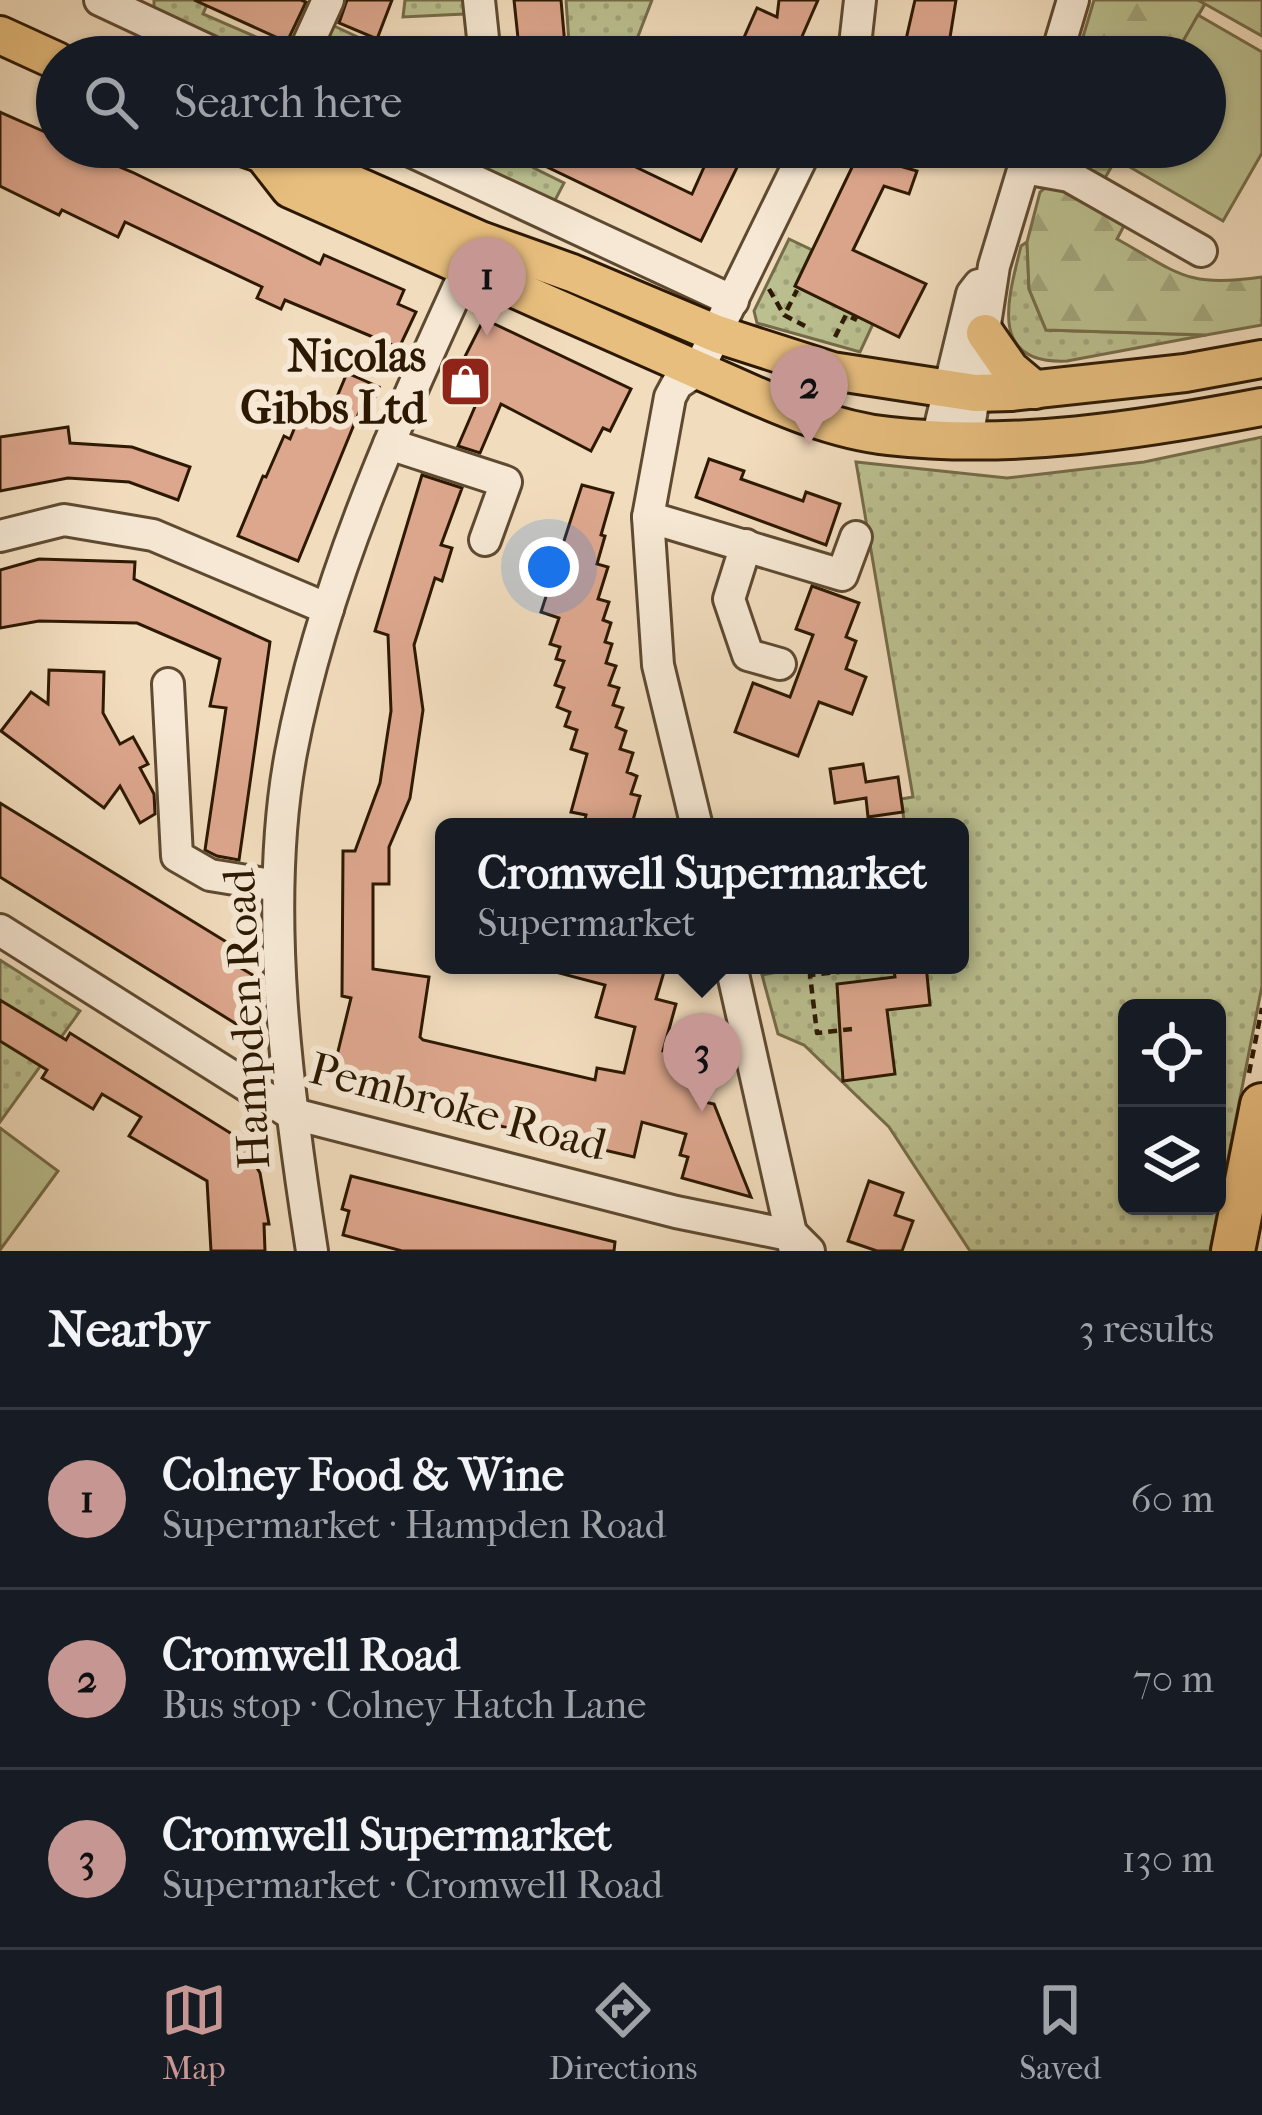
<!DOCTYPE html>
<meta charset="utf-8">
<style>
body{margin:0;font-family:"IM FELL French Canon",serif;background:#20242c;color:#f1f3f6}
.controls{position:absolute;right:36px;bottom:36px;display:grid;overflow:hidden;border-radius:18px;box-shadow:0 3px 9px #0004}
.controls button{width:108px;height:108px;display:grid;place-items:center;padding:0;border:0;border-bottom:3px solid #363941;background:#171b24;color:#f1f3f6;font:60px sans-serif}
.you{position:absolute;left:549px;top:567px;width:42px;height:42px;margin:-30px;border:9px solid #fff;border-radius:50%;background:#1a73e8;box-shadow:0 0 0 18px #1a73e833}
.badge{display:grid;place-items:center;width:78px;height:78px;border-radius:50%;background:#c59692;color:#111;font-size:39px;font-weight:700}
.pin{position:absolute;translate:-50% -99px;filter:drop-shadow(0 3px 6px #0008)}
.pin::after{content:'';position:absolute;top:63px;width:42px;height:36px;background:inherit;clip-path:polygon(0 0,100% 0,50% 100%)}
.popup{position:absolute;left:435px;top:818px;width:534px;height:156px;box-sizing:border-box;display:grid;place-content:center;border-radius:18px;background:#171b24;filter:drop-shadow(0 3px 9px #0005);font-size:39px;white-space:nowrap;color:#9ea1a6}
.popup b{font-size:45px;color:#f1f3f6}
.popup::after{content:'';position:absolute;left:50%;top:100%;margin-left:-24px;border:24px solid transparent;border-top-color:#171b24}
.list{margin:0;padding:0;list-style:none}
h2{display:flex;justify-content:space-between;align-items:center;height:156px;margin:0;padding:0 48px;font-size:51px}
h2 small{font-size:39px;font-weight:400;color:#9ea1a6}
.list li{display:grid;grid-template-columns:78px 1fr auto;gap:36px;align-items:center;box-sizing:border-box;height:180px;padding:0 48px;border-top:3px solid #363941}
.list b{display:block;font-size:45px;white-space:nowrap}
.list p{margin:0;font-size:39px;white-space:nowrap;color:#9ea1a6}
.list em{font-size:39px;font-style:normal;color:#9ea1a6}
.icon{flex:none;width:66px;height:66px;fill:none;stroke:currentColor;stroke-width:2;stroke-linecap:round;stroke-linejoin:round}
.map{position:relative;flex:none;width:1262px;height:1251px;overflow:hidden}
.search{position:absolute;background:#171b24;box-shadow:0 3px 9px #0004;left:36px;right:36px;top:36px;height:132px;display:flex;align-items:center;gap:30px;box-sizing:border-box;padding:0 42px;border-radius:66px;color:#9ea1a6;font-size:45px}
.sheet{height:696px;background:#171b24}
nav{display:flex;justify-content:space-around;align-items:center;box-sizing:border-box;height:168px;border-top:3px solid #363941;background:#171b24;font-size:33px;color:#9ea1a6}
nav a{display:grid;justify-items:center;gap:6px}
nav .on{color:#c59692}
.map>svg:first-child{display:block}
.grass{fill:url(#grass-dots);stroke:#746c49;stroke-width:3;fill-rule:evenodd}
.forest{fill:url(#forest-firs);stroke:#746c49;stroke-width:3}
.garden{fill:#bbc090;stroke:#746c49;stroke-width:3}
.building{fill:#dda78e;stroke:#2d1902;stroke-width:3}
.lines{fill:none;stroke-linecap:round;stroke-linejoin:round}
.minor-casing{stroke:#5e4a31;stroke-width:36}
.major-casing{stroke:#2d1902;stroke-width:42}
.highway-casing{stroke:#2d1902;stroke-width:48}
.path{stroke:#2d1902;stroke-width:4.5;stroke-dasharray:9 6;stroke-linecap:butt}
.minor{stroke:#f6e8d4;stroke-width:30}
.major{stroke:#e8be7e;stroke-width:36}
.highway{stroke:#e8be7e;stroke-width:42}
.labels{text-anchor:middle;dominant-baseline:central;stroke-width:12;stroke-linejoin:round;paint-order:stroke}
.poi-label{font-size:45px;font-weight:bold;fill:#2d1902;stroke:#f6e8d4;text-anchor:end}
.street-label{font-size:45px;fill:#2d1902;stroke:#f6e8d4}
</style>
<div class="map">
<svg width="1262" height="1251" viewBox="0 0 1262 1251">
<defs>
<pattern id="grass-dots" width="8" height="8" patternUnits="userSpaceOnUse" patternTransform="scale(3)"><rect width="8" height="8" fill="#bbc090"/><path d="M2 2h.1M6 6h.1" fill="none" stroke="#a1a47b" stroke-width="1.8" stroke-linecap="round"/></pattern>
<pattern id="forest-firs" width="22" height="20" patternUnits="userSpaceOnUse" patternTransform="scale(3)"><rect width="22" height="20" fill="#bbc090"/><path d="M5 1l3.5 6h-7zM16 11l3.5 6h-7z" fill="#a1a47b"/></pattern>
</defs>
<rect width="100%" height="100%" fill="#f1dcbd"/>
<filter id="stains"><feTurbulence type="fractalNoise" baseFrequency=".00167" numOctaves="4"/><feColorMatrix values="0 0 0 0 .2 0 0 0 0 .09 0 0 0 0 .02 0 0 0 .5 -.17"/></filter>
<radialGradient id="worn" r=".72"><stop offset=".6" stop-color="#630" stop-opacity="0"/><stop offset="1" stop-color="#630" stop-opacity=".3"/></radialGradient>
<!-- grass -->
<g class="grass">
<polygon points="154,0 209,0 203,14 291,52 288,57 259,57 154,9"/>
<polygon points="405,0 464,0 464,14 403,17"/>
<polygon points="566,0 652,0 630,57 570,57"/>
<polygon points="330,24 383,49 379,57 311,57"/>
<polygon points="472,147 544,147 534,168 564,183 552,206 464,166"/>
<polygon points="789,239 812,250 795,286 873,324 860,352 757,323 754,311"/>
<path d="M1027,242L1029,289L1046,330L1206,335L1067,361C986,365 1009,296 1021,246Z"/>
<path d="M1262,437V986L1210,1251H970L889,1127L804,1045L778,1034L762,975L812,965H960V827H905L901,799L913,797L856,462L1007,478L1144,462ZM1127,1008H1217V1206H1127Z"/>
<polygon points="0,960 80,1011 0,1122"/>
</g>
<!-- forest -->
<g class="forest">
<polygon points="1094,0 1198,0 1205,4 1174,57 1077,57"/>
<polygon points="1047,147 1123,147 1102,183 1043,157"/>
<path d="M1066,186L1127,220L1117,239C1180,274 1187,288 1262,277V325L1206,335L1046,330L1029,289L1027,242L1040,192L1045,188Z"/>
</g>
<!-- garden -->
<g class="garden">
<polygon points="1198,0 1262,0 1262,36 1205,4"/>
<polygon points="1198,15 1262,52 1262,153 1223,221 1116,159 1123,147 1205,147 1205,57 1174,57"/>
<polygon points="0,1128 58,1171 0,1250"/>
</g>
<!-- building -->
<g class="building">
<polygon points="194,0 301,0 306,2 287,42"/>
<polygon points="347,0 392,0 377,39 339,23"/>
<polygon points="514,0 561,0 566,57 520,57"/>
<polygon points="779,0 818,0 793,57 755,57 759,50 742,42 757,8 777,17"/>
<polygon points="915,0 956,0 948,50 945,49 942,57 902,57"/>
<polygon points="0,112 54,136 57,147 73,147 132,172 320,264 324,255 404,290 398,304 416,312 399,348 285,300 281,309 257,298 262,287 125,222 118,237 62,210 59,215 0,186"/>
<polygon points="549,147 594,147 692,194 713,147 747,147 701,241 541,164"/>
<polygon points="870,147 911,147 903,167 917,171 909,194 884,186 853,250 926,284 899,337 795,286 855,161 863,165"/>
<polygon points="484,319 631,389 610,431 603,428 591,451 501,404 480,453 458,446 477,402 449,388"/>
<polygon points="347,373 379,387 370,409 362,405 298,561 238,536 263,476 266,477 284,436 290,439 307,398 334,404"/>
<polygon points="68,427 70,443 132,447 190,467 178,500 129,482 68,478 0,491 0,437"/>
<polygon points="709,459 744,471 741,479 803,501 806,492 840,504 826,545 696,497"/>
<polygon points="422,475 462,488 441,545 452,548 442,581 435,578 414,645 423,710 410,798 389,847 389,884 373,884 373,969 429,977 420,1037 423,1040 595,1080 597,1068 624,1073 635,1027 596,1017 605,985 559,973 560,965 666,965 656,999 676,1004 663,1051 697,1059 692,1079 705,1083 700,1101 714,1104 751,1197 682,1178 688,1157 680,1155 686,1134 642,1122 634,1157 341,1089 332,1076 351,998 342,996 343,851 355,851 380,783 391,711 388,635 375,631"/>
<polygon points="582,485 613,493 601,535 605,536 597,564 608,567 598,599 609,602 603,620 611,623 605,642 612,644 606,663 616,666 609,685 619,688 613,705 623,708 616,727 626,731 620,749 633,753 627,772 637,776 631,794 640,796 631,827 583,827 586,815 571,812 587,754 571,749 577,730 565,726 570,712 557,707 564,688 555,685 564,661 556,659 560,647 550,644 559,618 541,612"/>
<polygon points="39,559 135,562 134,579 270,642 239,860 217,856 205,850 226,708 210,706 220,659 137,623 39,621 0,628 0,570"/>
<polygon points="812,586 859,603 846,637 856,641 846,669 866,677 852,714 819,702 798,756 735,732 753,683 790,697 813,635 796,629"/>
<polygon points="49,670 104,672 103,713 120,744 133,737 148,764 140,768 154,794 155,814 140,823 120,786 104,808 1,731 31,692 48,704"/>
<polygon points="863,764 866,782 898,777 903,812 868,817 866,798 835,803 830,769"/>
<polygon points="0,803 238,949 231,962 261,980 262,1040 0,877"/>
<polygon points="893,965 926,965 930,1005 887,1010 895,1074 843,1081 837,984 895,977"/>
<polygon points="0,1000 66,1040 70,1033 240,1139 260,1173 269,1224 264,1224 265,1251 211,1251 207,1181 129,1136 141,1117 102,1094 93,1109 42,1078 47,1070 0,1041"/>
<polygon points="351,1176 615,1242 614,1251 402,1251 343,1235 349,1211 342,1209"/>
<polygon points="869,1181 903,1193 895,1215 913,1221 902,1251 877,1251 848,1241"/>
</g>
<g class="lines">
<defs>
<g id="minor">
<polyline points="100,0 222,57"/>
<polyline points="479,0 485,57"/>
<polyline points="302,57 328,0"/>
<polyline points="850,57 855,45 860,0"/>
<polyline points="1056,57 1073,0"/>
<polyline points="402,147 733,301"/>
<polyline points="1024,168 1069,176 1201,251"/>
<polyline points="937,439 972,294 979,285"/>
<polyline points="967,441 994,266 1030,147"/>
<polyline points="389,444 506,482 485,540"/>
<polyline points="648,517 842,575 856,537"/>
<polyline points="0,536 64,520 153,535 328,609"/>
<polyline points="746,545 729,599 748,655 780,664"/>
<polyline points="168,684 177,856 210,875 278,886"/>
<polyline points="697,827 658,665 648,517 670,397 677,384 698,370 807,147"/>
<polyline points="0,930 290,1113 676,1212 794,1236 809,1251"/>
<polyline points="731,965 795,1251"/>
<path d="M312,1251C288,1097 262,908 291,753C324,578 401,412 475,251"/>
</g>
<g id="major">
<polyline points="0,35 57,61"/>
<path d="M243,147C265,157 287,157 310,165L480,240L572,273L717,334L832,371L975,393L1011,392L1185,373L1262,359"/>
<path d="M265,157L290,189C427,250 563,311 700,371C760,397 823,429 889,436C1013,450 1141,430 1262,407"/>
<polyline points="985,333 1010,369 1035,390"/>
</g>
<polyline id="highway" points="1233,1251 1262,1105"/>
</defs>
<!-- minor casing -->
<use href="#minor" class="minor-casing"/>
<!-- major casing -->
<use href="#major" class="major-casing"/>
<!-- highway casing -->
<use href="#highway" class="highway-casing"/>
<!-- path -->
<g class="path">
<polyline points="505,160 526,147"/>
<polyline points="769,289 784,315 805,326"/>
<polyline points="787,310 797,290"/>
<polyline points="835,337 846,315 857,320"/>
<polyline points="852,1029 817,1033 810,975 893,966"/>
<polyline points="1249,1073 1262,1008"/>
</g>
<!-- minor -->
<use href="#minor" class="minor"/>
<!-- major -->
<use href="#major" class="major"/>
<!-- highway -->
<use href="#highway" class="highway"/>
</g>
<!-- icons -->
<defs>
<symbol id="shop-square" viewBox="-11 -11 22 22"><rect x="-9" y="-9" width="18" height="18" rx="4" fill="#8f2418" stroke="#f6e8d4"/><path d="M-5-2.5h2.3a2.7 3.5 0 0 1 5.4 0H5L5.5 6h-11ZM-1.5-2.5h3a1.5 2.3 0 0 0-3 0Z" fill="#fff"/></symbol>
</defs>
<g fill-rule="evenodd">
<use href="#shop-square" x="436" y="352" width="59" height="59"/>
</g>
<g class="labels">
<!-- poi labels -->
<g class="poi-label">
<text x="426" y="356">Nicolas<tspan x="426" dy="52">Gibbs Ltd</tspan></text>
</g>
<!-- street labels -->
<g class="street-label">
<text transform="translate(247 1019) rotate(-93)">Hampden Road</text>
<text transform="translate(458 1107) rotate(15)">Pembroke Road</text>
</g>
</g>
<rect width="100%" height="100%" filter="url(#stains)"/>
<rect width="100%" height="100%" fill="url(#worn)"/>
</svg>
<div class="controls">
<button><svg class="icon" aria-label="locate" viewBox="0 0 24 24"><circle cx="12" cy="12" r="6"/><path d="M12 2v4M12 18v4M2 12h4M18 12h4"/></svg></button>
<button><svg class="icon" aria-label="layers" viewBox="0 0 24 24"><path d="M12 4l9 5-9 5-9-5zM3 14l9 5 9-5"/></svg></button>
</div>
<div class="you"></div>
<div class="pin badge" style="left:487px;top:336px">1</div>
<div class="pin badge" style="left:809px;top:445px">2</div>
<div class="pin badge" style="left:702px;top:1112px">3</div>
<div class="popup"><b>Cromwell Supermarket</b>Supermarket</div>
<div class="search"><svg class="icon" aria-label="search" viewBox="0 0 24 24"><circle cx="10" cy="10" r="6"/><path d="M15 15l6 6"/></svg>Search here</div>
</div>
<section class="sheet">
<h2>Nearby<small>3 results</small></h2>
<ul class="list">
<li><span class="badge">1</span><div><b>Colney Food &amp; Wine</b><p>Supermarket · Hampden Road</p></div><em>60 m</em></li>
<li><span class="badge">2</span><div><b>Cromwell Road</b><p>Bus stop · Colney Hatch Lane</p></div><em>70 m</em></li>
<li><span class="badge">3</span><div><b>Cromwell Supermarket</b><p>Supermarket · Cromwell Road</p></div><em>130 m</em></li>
</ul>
</section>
<nav>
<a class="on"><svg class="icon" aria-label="map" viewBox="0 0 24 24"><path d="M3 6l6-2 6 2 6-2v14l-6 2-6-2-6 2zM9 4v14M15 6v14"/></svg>Map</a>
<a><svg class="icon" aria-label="directions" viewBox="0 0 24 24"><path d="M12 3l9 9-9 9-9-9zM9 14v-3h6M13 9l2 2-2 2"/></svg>Directions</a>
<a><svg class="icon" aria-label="saved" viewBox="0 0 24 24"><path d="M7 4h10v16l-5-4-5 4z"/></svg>Saved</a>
</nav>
